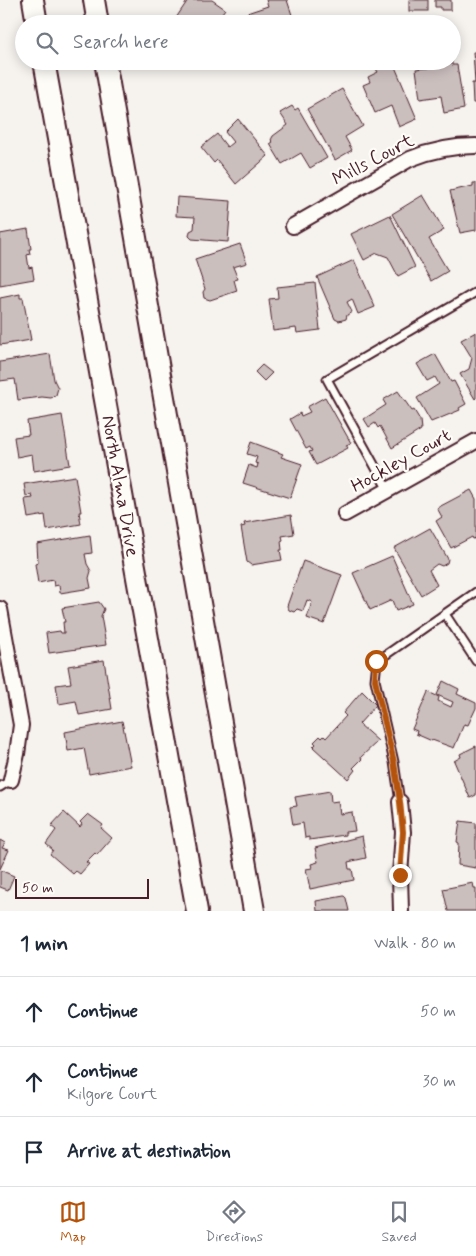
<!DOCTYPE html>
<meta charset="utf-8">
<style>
body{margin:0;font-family:Mynerve,sans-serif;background:#f6f6f7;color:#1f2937}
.scale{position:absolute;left:15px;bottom:12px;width:134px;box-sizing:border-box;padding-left:5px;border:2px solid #4a1f2b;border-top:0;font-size:14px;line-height:18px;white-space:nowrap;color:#4a1f2b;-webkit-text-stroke:4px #fdfcf7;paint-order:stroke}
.stop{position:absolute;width:15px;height:15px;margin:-11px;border:4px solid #b45309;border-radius:50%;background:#fff}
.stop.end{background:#b45309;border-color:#fff;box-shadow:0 1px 5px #0008}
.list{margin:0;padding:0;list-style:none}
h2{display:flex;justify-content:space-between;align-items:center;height:65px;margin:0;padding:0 20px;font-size:21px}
h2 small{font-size:16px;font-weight:400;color:#747a83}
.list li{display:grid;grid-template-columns:32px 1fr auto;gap:15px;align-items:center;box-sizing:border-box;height:70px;padding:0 20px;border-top:1px solid #e0e1e3}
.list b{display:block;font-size:19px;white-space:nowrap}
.list p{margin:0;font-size:16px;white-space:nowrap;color:#747a83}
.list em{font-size:16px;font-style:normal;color:#747a83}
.icon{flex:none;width:28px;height:28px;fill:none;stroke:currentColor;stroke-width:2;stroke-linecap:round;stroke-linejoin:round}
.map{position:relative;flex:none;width:476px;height:911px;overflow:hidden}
.search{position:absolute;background:#fff;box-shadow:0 2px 12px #0003;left:15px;right:15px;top:15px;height:55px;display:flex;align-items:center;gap:12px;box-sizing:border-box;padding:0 18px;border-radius:28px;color:#747a83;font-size:19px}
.sheet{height:275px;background:#fff}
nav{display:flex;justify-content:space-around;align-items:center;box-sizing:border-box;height:70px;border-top:1px solid #e0e1e3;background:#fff;font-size:14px;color:#747a83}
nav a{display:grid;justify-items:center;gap:2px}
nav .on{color:#b45309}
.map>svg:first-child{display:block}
.building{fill:#cbbfbe;stroke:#4a1f2b}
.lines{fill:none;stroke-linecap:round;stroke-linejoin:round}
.lane-casing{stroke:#4a1f2b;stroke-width:11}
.street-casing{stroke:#4a1f2b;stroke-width:18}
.secondary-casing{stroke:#4a1f2b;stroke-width:24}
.lane{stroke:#fdfcf7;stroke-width:7}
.street{stroke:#fdfcf7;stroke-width:14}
.secondary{stroke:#fdfcf7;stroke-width:20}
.route{stroke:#b45309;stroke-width:6}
.labels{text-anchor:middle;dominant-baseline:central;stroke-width:4.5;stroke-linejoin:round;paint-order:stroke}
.street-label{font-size:19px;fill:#4a1f2b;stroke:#fdfcf7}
</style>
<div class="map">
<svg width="476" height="911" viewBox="0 0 476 911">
<rect width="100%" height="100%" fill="#f6f3ef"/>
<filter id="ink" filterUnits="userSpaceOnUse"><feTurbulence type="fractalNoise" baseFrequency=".02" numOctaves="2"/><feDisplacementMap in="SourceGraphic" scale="10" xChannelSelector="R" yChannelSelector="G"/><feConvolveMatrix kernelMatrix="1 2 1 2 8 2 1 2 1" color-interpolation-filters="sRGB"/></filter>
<g filter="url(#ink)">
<!-- building -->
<g class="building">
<polygon points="188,0 212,0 225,9 214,24 172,24"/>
<polygon points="266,0 287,0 295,24 250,24 247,13 268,6"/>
<rect x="409" y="0" width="19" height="11"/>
<polygon points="435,0 451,0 451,10 441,10 441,7 435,7"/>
<polygon points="473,52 476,52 476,103 473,103 472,83 475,83"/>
<polygon points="438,61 452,61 452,65 457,65 464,109 444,113 441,96 420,99 416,69 428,68 428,65 438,64"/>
<polygon points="393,62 417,119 399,127 391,106 375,113 363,85 370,82 368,77 378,72 376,69"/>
<polygon points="342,89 363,126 345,137 352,150 335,160 307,109"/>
<polygon points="292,106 295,110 298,108 327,158 310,168 301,153 282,164 270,144 273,142 271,140 273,136 288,125 280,113"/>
<polygon points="238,119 268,156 236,184 217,160 214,163 201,147 217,134 227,147 233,142 225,132"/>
<polygon points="473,183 476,183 476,230 460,233 450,191 473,186"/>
<polygon points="423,195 444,230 429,239 448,271 431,281 392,214"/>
<polygon points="177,197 231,201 228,242 192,239 189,236 190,231 194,229 195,217 176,216"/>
<polygon points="390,215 415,267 398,276 388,257 377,253 364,260 351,234"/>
<polygon points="28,229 31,249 29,249 30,254 27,255 29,268 32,267 34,279 0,285 0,234"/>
<polygon points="240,244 247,263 233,267 238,279 234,280 237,291 210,300 204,298 203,292 205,289 195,259"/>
<polygon points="354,260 375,307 358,314 352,299 347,302 352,312 347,315 346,319 339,321 335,319 317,277"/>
<polygon points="315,283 320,330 297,333 296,328 273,331 269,299 278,298 277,287"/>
<polygon points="20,294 20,298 23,298 31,340 0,345 0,298"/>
<polygon points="476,332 476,398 475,399 460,374 469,369 472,358 461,340"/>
<polygon points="50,354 54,380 58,388 56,395 51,398 42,397 18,400 15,379 0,381 0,362"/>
<polygon points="435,354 451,382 454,381 466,404 459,408 460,410 431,422 417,398 439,384 435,377 427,381 417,364"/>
<polygon points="262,365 272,373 264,381 255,372"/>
<polygon points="398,391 412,411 414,410 420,420 421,430 392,448 380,426 378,428 375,423 369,427 364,419 386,405 383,400"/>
<polygon points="325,397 351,443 346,445 348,448 316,465 309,452 312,451 310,447 306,449 290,419 300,413 301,416 310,412 307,407"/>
<polygon points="62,415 70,465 34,471 32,454 17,457 14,437 29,435 27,421"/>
<polygon points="251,442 283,454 281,457 302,464 290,498 243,483 249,465 257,468 258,464 255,463 257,457 247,454"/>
<polygon points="75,476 81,512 79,512 81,524 47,530 45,515 28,518 25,499 33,498 32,495 26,496 24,484"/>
<polygon points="471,490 476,499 476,538 473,539 472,537 451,548 436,521 442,517 437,508"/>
<polygon points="291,515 294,534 282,536 283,540 281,541 282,550 280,550 282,560 251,565 247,562 241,527 245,526 244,523"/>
<polygon points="430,528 448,559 447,563 442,566 437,564 429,570 437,585 421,595 394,548"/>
<polygon points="90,535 92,553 85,554 87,564 91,571 89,578 91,588 60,593 59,585 54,586 53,580 38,583 35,564 38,563 37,544"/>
<polygon points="392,556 413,604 396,611 392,600 370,610 353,573"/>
<polygon points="303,561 342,575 324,624 307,618 312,602 307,600 303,611 297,609 294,612 289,610 287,606"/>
<polygon points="99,602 104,609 101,616 106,645 49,653 46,633 60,631 61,633 64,633 63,622 65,622 62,608"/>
<polygon points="104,660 112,709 79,715 76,701 59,704 56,685 71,683 68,666"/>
<polygon points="443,681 459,689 457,694 476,703 476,708 468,725 464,724 454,748 432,740 432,741 416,734 417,731 412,729 428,692 439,697 438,701 451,707 453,702 437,695"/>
<polygon points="362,691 376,705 359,724 378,741 361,757 362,759 353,768 355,770 348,779 313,747 316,744 314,742 320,736 322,738 324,736 326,738 346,716 343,713"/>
<polygon points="122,721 131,766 89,774 84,748 68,751 65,732"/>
<polygon points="476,746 476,795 470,798 454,761 461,757 460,754"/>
<polygon points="330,791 331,802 338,801 340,814 352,812 355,831 345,832 345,835 309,840 309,837 305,838 303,823 293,825 290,807 297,806 295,797"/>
<polygon points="64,812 80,827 82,824 80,822 88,814 103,825 101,828 112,838 97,855 95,853 86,862 89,864 80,874 76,871 73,874 50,854 53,850 46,844 56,830 51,826"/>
<polygon points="460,821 476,823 476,868 458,865 459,843 457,842"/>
<polygon points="362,836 366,858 348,862 349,869 352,869 354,880 310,889 306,869 312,868 311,864 318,862 315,848"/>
<polygon points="0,840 5,843 2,848 9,850 0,869"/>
<polygon points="0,870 14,876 8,890 0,887"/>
<polygon points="473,883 474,888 476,888 476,911 448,911 443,889"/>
<polygon points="344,896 346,898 349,911 317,911 316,901"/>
</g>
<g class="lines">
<defs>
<g id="lane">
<polyline points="388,490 327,379 476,292"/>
<polyline points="445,614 476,661"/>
<polyline points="0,787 11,780"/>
<polyline points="400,802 394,762 375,680 377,661 476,592"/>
</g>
<g id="street">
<path d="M293,226L410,159C432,150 452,146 476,146"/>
<polyline points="345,514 476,441"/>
<polyline points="0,609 21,725 17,754 11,780"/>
<polyline points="400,802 403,832 400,875 401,911"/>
</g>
<g id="secondary">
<polyline points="33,0 37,24"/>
<polyline points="94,0 98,24"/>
<polyline points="44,61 197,911"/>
<polyline points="105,61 254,911"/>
</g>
</defs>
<!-- lane casing -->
<use href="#lane" class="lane-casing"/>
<!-- street casing -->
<use href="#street" class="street-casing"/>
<!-- secondary casing -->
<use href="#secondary" class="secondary-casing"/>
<!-- lane -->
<use href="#lane" class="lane"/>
<!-- street -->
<use href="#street" class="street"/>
<!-- secondary -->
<use href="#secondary" class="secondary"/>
</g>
</g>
<g class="lines" filter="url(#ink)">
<!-- route -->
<polyline class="route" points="376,661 375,680 394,762 400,802 403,832 400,875"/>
</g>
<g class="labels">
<!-- street labels -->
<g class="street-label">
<text transform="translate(373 160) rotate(-28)">Mills Court</text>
<text transform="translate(401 461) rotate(-29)">Hockley Court</text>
<text transform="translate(120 486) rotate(80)">North Alma Drive</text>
</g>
</g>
</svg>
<div class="scale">50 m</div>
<div class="stop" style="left:376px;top:661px"></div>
<div class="stop end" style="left:400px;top:875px"></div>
<div class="search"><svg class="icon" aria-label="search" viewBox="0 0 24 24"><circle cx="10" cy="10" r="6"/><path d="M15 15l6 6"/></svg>Search here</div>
</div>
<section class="sheet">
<h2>1 min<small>Walk · 80 m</small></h2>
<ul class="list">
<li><svg class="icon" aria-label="ahead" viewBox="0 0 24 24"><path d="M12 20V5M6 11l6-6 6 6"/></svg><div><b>Continue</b></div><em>50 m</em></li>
<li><svg class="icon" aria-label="ahead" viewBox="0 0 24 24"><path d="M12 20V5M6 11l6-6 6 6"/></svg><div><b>Continue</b><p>Kilgore Court</p></div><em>30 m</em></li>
<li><svg class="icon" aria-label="arrive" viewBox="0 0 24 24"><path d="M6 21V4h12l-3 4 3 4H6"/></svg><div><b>Arrive at destination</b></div></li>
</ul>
</section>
<nav>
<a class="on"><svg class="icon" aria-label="map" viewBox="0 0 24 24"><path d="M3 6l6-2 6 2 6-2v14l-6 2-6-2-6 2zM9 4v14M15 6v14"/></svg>Map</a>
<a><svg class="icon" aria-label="directions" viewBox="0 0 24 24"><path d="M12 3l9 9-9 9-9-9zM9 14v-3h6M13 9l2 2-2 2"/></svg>Directions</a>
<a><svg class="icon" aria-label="saved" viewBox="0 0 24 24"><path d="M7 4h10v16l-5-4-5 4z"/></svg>Saved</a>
</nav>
